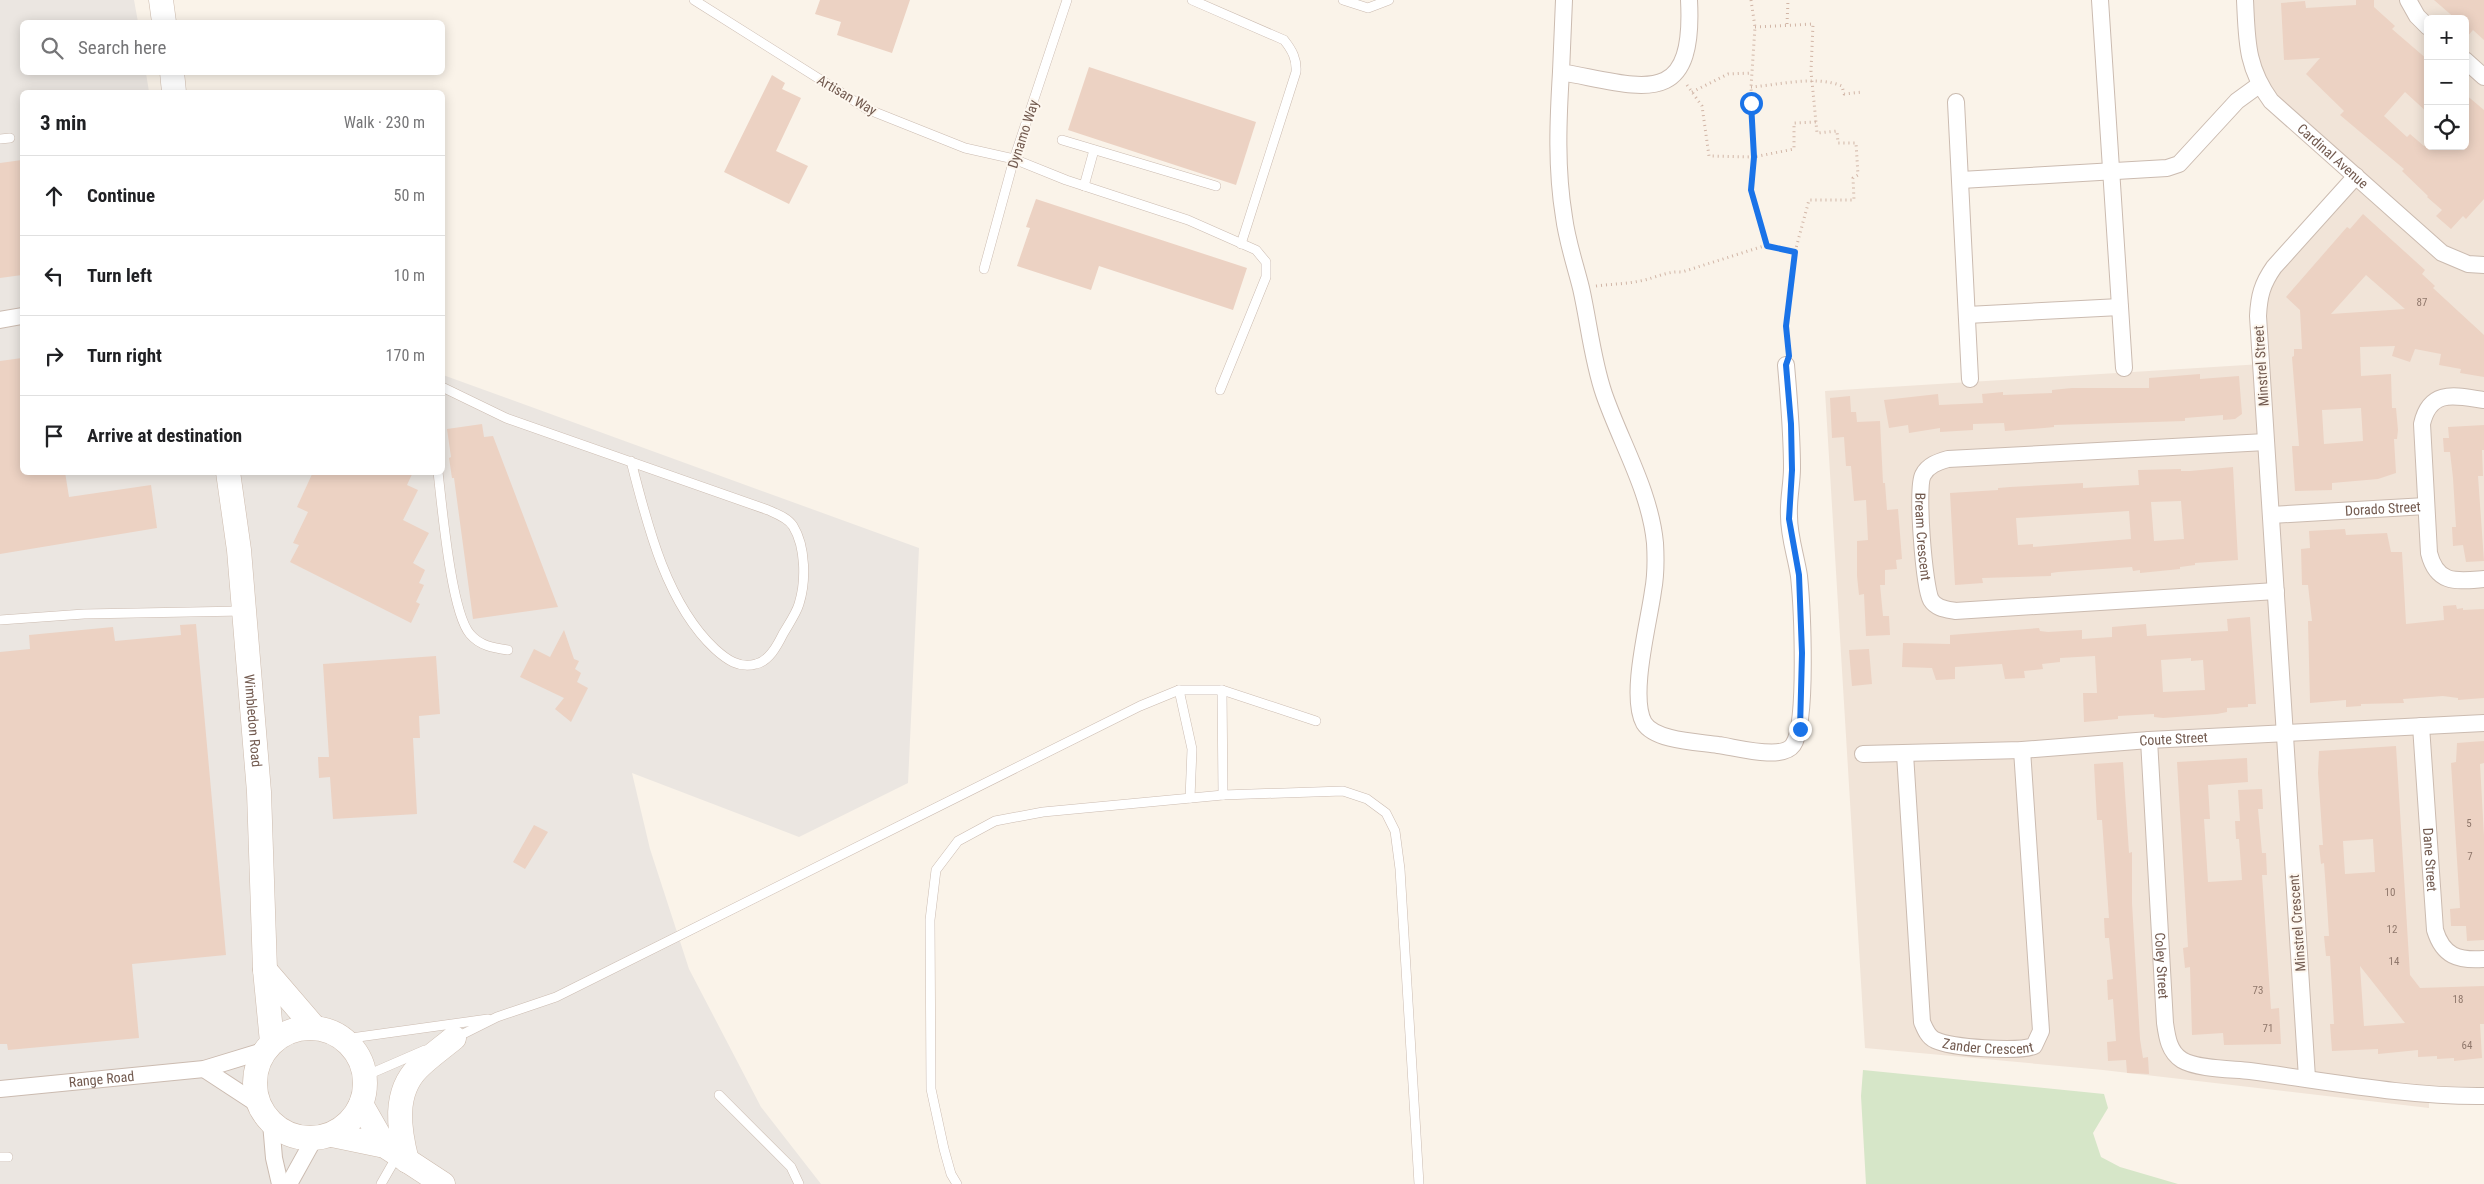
<!DOCTYPE html>
<meta charset="utf-8">
<style>
body{margin:0;font-family:"Roboto Condensed",sans-serif;background:#f6f6f6;color:#202124}
.controls{position:absolute;right:15px;top:15px;display:grid;overflow:hidden;border-radius:8px;box-shadow:0 2px 12px #0003}
.controls button{width:45px;height:45px;display:grid;place-items:center;padding:0;border:0;border-bottom:1px solid #e0e0e0;background:#fff;color:#202124;font:25px sans-serif}
.stop{position:absolute;width:15px;height:15px;margin:-11px;border:4px solid #1a73e8;border-radius:50%;background:#fff}
.stop.end{background:#1a73e8;border-color:#fff;box-shadow:0 1px 5px #0008}
.list{margin:0;padding:0;list-style:none}
h2{display:flex;justify-content:space-between;align-items:center;height:65px;margin:0;padding:0 20px;font-size:21px}
h2 small{font-size:16px;font-weight:400;color:#757577}
.list li{display:grid;grid-template-columns:32px 1fr auto;gap:15px;align-items:center;box-sizing:border-box;height:80px;padding:0 20px;border-top:1px solid #e0e0e0}
.list b{display:block;font-size:19px;white-space:nowrap}
.list em{font-size:16px;font-style:normal;color:#757577}
.icon{flex:none;width:28px;height:28px;fill:none;stroke:currentColor;stroke-width:2;stroke-linecap:round;stroke-linejoin:round}
.map{position:relative;flex:none;width:2484px;height:1184px;overflow:hidden}
.search{position:absolute;background:#fff;box-shadow:0 2px 12px #0003;left:20px;top:20px;width:425px;height:55px;display:flex;align-items:center;gap:12px;box-sizing:border-box;padding:0 18px;border-radius:8px;color:#757577;font-size:19px}
.panel{position:absolute;background:#fff;box-shadow:0 2px 12px #0003;left:20px;top:90px;width:425px;height:385px;border-radius:8px}
.map>svg:first-child{display:block}
.residential{fill:#f1e4d8;fill-rule:evenodd}
.industrial{fill:#ebe6e1}
.green{fill:#d6e6c8}
.building{fill:#ecd2c3;fill-rule:evenodd}
.lines{fill:none;stroke-linecap:round;stroke-linejoin:round}
.lane-casing{stroke:#cbbbb0;stroke-width:10}
.street-casing{stroke:#cbbbb0;stroke-width:18}
.secondary-casing{stroke:#cdbbad;stroke-width:25}
.path{stroke:#d1b5a6;stroke-width:3;stroke-dasharray:1 4;stroke-linecap:butt}
.lane{stroke:#fff;stroke-width:9}
.street{stroke:#fff;stroke-width:16}
.secondary{stroke:#fff;stroke-width:24}
.route{stroke:#1a73e8;stroke-width:6}
.labels{text-anchor:middle;dominant-baseline:central;stroke-width:4;stroke-linejoin:round;paint-order:stroke}
.number-label{font-size:11px;fill:#90786c}
.street-label{font-size:14px;fill:#725a4f;stroke:#fdf7ef}
</style>
<div class="map">
<svg width="2484" height="1184" viewBox="0 0 2484 1184">
<rect width="100%" height="100%" fill="#faf3e9"/>
<!-- residential -->
<path class="residential" d="M2247,0H2484V1099L2429,1097V1108L2103,1070L1865,1048L1825,391L2262,364L2260,296L2358,176L2261,84ZM2428,19H2465V146H2428Z"/>
<!-- industrial -->
<polygon class="industrial" points="0,0 134,0 138,22 22,22 22,72 146,73 149,92 22,92 22,472 442,472 443,375 919,548 908,783 799,837 632,773 650,849 689,969 761,1107 821,1184 0,1184"/>
<!-- green -->
<polygon class="green" points="1863,1070 2104,1094 2108,1108 2093,1133 2101,1157 2120,1167 2178,1184 1866,1184 1861,1096"/>
<!-- building -->
<g class="building">
<polygon points="820,0 910,0 892,53 837,35 841,22 815,14"/>
<polygon points="2356,0 2374,0 2374,7 2395,26 2392,29 2428,60 2428,113 2405,92 2384,116 2407,137 2410,134 2424,146 2465,146 2465,94 2484,110 2484,199 2466,219 2463,216 2451,229 2436,216 2442,210 2427,197 2428,196 2402,171 2404,169 2340,115 2344,111 2306,74 2320,58 2284,60 2281,3 2305,1 2306,8 2356,5"/>
<polygon points="2434,0 2484,0 2484,40 2473,30 2465,39 2465,19 2456,19"/>
<polygon points="1089,67 1256,122 1236,185 1068,130"/>
<polygon points="772,75 785,83 782,89 801,98 776,151 808,166 789,204 724,172"/>
<polygon points="22,160 22,275 0,278 0,163"/>
<polygon points="1036,199 1247,268 1233,310 1099,266 1091,290 1017,266 1030,228 1026,227"/>
<path d="M2363,214L2425,270L2422,274L2435,286L2433,288L2484,335V377L2460,373L2461,369L2439,365L2441,354L2415,349L2410,362L2392,356L2395,346L2360,347L2361,376L2391,374L2392,408H2396L2398,430L2397,439H2394L2396,473L2378,479L2332,483V490L2295,491L2292,446H2299L2292,357L2294,356V349H2302L2300,310L2286,297L2347,227L2350,229ZM2366,275L2405,309L2331,314ZM2361,408L2363,441L2324,444L2322,410Z"/>
<polygon points="22,358 22,472 65,472 69,497 151,485 157,528 0,554 0,361"/>
<polygon points="2200,374 2200,379 2239,376 2242,414 2235,419 2223,420 2223,415 2185,418 2185,421 2054,425 2054,427 2044,428 2005,431 2004,423 1973,424 1973,430 1940,432 1940,428 1909,433 1908,425 1889,428 1884,400 1938,394 1939,405 1983,403 1982,394 2003,392 2003,395 2052,393 2052,390 2072,388 2149,388 2149,378"/>
<polygon points="1850,396 1851,412 1856,412 1857,422 1880,421 1883,483 1885,483 1887,510 1898,509 1902,559 1896,560 1897,569 1885,570 1885,585 1880,585 1883,616 1889,616 1890,635 1866,636 1864,594 1859,595 1857,576 1857,541 1868,540 1866,500 1854,501 1851,466 1846,466 1844,437 1832,438 1830,398"/>
<polygon points="482,424 484,437 493,436 558,607 473,619 454,478 452,478 449,458 451,457 447,429"/>
<polygon points="2484,425 2484,450 2482,450 2483,476 2478,476 2484,561 2466,562 2463,545 2453,546 2452,527 2456,527 2453,478 2450,452 2444,452 2443,438 2449,438 2448,427"/>
<path d="M2233,467L2238,560L2195,563V565L2180,567V569L2140,573V570L2133,571L2132,567L2058,572L2051,573V576L1982,578L1983,583L1955,585L1950,493L1998,490V488L2010,487L2083,483V488L2139,485L2138,470L2181,469V471H2190ZM2181,501L2184,539L2154,541L2151,502ZM2129,511L2131,539L2033,547V544L2018,545L2016,518Z"/>
<polygon points="313,472 413,472 407,485 418,490 403,520 429,533 413,563 425,570 419,583 424,585 416,602 420,604 411,623 290,562 299,545 293,543 308,512 297,507"/>
<polygon points="2345,529 2346,535 2387,533 2391,552 2402,552 2406,624 2444,620 2443,606 2456,605 2457,609 2463,608 2463,610 2484,609 2484,698 2458,700 2458,698 2443,696 2403,699 2404,703 2361,704 2361,706 2346,707 2346,700 2310,703 2308,621 2312,621 2308,585 2302,585 2301,549 2310,548 2309,531"/>
<path d="M2250,617L2256,704H2248V707L2227,708V712L2217,714L2163,718L2154,717V714L2118,716V719L2084,722L2083,693H2097L2095,656L2060,658V662L2042,664L2043,669L2024,671L2025,678L2005,679L2002,664L1955,667V679L1936,680L1932,668L1902,667L1903,643L1950,644V635L2039,628L2040,631L2048,632L2082,630V639L2112,637V627L2146,624L2147,636L2228,631L2227,619ZM2191,658V661L2203,660L2205,690L2163,692L2161,660Z"/>
<polygon points="196,624 226,955 132,964 139,1038 8,1050 7,1044 0,1044 0,652 30,649 29,635 113,627 115,641 181,635 180,625"/>
<polygon points="564,630 574,659 579,661 575,669 581,673 577,682 588,688 571,722 555,709 564,698 520,677 534,649 550,657"/>
<polygon points="1869,649 1872,684 1852,686 1849,650"/>
<polygon points="436,656 440,714 419,716 420,738 413,738 417,814 333,819 330,777 319,778 318,757 329,757 323,664"/>
<polygon points="2484,741 2484,763 2480,764 2484,836 2484,940 2467,941 2466,926 2451,926 2450,909 2460,908 2451,763 2456,762 2457,743"/>
<path d="M2396,746L2410,975L2420,988L2484,986V1024H2480L2482,1058L2454,1061V1058L2437,1059V1056L2418,1057V1050L2378,1054V1049L2332,1051L2330,1024H2334L2330,956H2326L2324,936H2329L2327,904L2324,863L2321,864L2319,845H2323L2318,773L2319,751ZM2373,839L2375,872L2345,874L2343,841ZM2360,966L2405,1023L2364,1026Z"/>
<polygon points="2247,758 2248,782 2208,785 2210,819 2204,819 2208,882 2242,880 2239,839 2236,839 2235,821 2240,821 2238,790 2262,789 2263,809 2258,809 2262,853 2266,853 2267,875 2262,875 2271,1009 2279,1008 2281,1044 2224,1045 2223,1033 2192,1035 2190,967 2185,968 2183,948 2188,947 2177,762"/>
<polygon points="2123,762 2129,853 2132,852 2132,903 2140,1039 2143,1058 2148,1057 2149,1074 2127,1073 2126,1060 2108,1061 2107,1042 2116,1041 2113,999 2108,1000 2107,980 2113,979 2109,938 2105,938 2104,918 2109,918 2102,820 2097,820 2094,764"/>
<polygon points="534,825 548,832 525,869 513,862"/>
</g>
<g class="lines">
<defs>
<g id="lane">
<polyline points="694,0 867,109 965,148 1014,159 1066,180 1188,220 1256,250 1266,262 1266,277 1220,390"/>
<path d="M1192,0L1284,40C1292,50 1297,59 1296,72L1241,244"/>
<polyline points="1343,0 1368,8 1389,0"/>
<polyline points="0,139 10,138"/>
<polyline points="1062,140 1216,186"/>
<polyline points="1084,186 1094,150"/>
<polyline points="984,269 1014,159 1067,0"/>
<path d="M442,387L506,418L768,510C777,514 788,518 793,526C806,547 806,582 799,604C796,614 788,625 783,634C777,646 769,661 756,664C739,669 726,659 715,649C666,603 647,524 631,461"/>
<path d="M438,472C442,506 451,612 470,634C480,646 494,648 508,650"/>
<polyline points="0,620 84,614 243,611"/>
<polyline points="1179,690 1192,749 1190,798"/>
<polyline points="1222,690 1223,795"/>
<polyline points="455,1038 497,1017 556,997 1140,706 1179,690 1222,690 1316,721"/>
<polyline points="344,1039 488,1019"/>
<polyline points="365,1076 425,1050"/>
<polyline points="719,1095 791,1167 799,1184"/>
<polyline points="0,1157 8,1157"/>
<polyline points="381,1184 397,1156"/>
<polyline points="957,1184 951,1174 944,1149 931,1089 930,920 936,870 958,841 995,821 1043,812 1223,795 1343,791 1367,799 1386,813 1395,831 1400,869 1419,1184"/>
</g>
<g id="street">
<path d="M1564,0L1561,72C1641,86 1695,112 1689,0"/>
<polyline points="2100,0 2124,368"/>
<path id="s1" d="M2245,0C2247,40 2246,67 2271,101L2442,253L2468,264L2484,265"/>
<polyline points="2408,0 2417,16 2428,27"/>
<polyline points="2465,60 2484,77"/>
<path d="M1561,72C1558,120 1556,169 1564,217C1567,241 1575,264 1581,288C1589,323 1592,359 1604,394C1621,443 1650,491 1655,543C1656,560 1656,575 1653,591C1649,622 1629,696 1644,723C1655,741 1699,742 1718,745C1735,747 1782,761 1793,745C1808,723 1802,605 1799,576C1796,556 1789,537 1789,516C1788,500 1792,484 1792,468C1792,433 1789,399 1786,365"/>
<polyline points="1956,102 1970,379"/>
<polyline points="1961,180 2167,168 2179,164 2237,101 2259,85"/>
<polyline points="1967,315 2120,307"/>
<polyline points="0,320 22,316"/>
<path d="M2484,400C2456,396 2430,388 2422,424L2429,553C2437,585 2457,581 2484,579"/>
<path id="s2" d="M2266,442L1948,459C1938,462 1928,465 1923,475C1916,487 1924,587 1931,600C1936,608 1945,609 1955,611L2276,591"/>
<path id="s3" d="M2271,515L2426,506"/>
<path id="s4" d="M2421,726L2435,930C2443,956 2458,961 2484,959"/>
<path id="s5" d="M2149,740L2165,1023C2167,1037 2169,1052 2182,1060C2197,1069 2232,1069 2250,1071C2326,1081 2407,1097 2484,1096"/>
<path id="s6" d="M1863,754L2022,750L2149,740L2484,723"/>
<path id="s7" d="M1905,754L1922,1022C1925,1029 1928,1037 1935,1040C1952,1048 2017,1052 2034,1046L2041,1031L2022,750"/>
<polyline points="204,1069 259,1105"/>
<path d="M2307,1078L2258,316C2259,296 2262,284 2274,267L2356,176"/>
<path id="s8" d="M0,1089L204,1069L266,1050"/>
<polyline points="271,1123 274,1158 280,1184"/>
<polyline points="289,1184 314,1139"/>
</g>
<g id="secondary">
<polyline points="161,0 164,22"/>
<polyline points="172,72 174,92"/>
<path id="s9" d="M228,472L239,550L259,792L265,970L272,1042"/>
<polyline points="265,970 314,1027"/>
<circle cx="310" cy="1083" r="55"/>
<polyline points="361,1104 385,1146"/>
<polyline points="332,1135 385,1146 443,1184"/>
<path d="M407,1161C399,1130 393,1093 418,1068C429,1057 442,1048 454,1038"/>
</g>
</defs>
<!-- lane casing -->
<use href="#lane" class="lane-casing"/>
<!-- street casing -->
<use href="#street" class="street-casing"/>
<!-- secondary casing -->
<use href="#secondary" class="secondary-casing"/>
<!-- path -->
<g class="path">
<polyline points="1751,0 1755,27 1751,87 1754,157 1794,149 1794,123 1817,122"/>
<polyline points="1787,24 1788,0"/>
<polyline points="1755,27 1813,24 1811,71 1817,133 1837,131 1838,143 1856,143 1858,175 1853,178 1854,200 1809,200 1795,252"/>
<polyline points="1687,85 1702,106 1709,156 1754,157 1751,190 1767,245"/>
<path d="M1751,87C1779,85 1815,75 1842,86L1844,94L1863,92"/>
<polyline points="1692,92 1728,74 1752,73"/>
<path d="M1596,286C1611,284 1626,284 1640,281C1656,278 1666,271 1682,272L1767,245L1795,252L1786,326L1788,348"/>
</g>
<!-- lane -->
<use href="#lane" class="lane"/>
<!-- street -->
<use href="#street" class="street"/>
<!-- secondary -->
<use href="#secondary" class="secondary"/>
</g>
<g class="lines">
<!-- route -->
<polyline class="route" points="1751,103 1754,157 1751,190 1767,246 1795,252 1786,326 1789,356 1786,365 1791,424 1792,470 1789,519 1799,575 1802,653 1800,729"/>
</g>
<g class="labels">
<!-- number labels -->
<g class="number-label">
<text x="2422" y="302">87</text>
<text x="2469" y="823">5</text>
<text x="2470" y="856">7</text>
<text x="2390" y="892">10</text>
<text x="2392" y="929">12</text>
<text x="2394" y="961">14</text>
<text x="2258" y="990">73</text>
<text x="2458" y="999">18</text>
<text x="2268" y="1028">71</text>
<text x="2467" y="1045">64</text>
</g>
<!-- street labels -->
<g class="street-label">
<text transform="translate(847 95) rotate(30)">Artisan Way</text>
<text transform="translate(1023 134) rotate(-72)">Dynamo Way</text>
<text stroke="none"><textPath href="#s1" startOffset="189">Cardinal Avenue</textPath></text>
<text transform="translate(2261 366) rotate(-94)">Minstrel Street</text>
<text stroke="none"><textPath href="#s3" startOffset="112">Dorado Street</textPath></text>
<text stroke="none"><textPath href="#s2" startOffset="411">Bream Crescent</textPath></text>
<text stroke="none"><textPath href="#s9" startOffset="250">Wimbledon Road</textPath></text>
<text stroke="none"><textPath href="#s6" startOffset="311">Coute Street</textPath></text>
<text stroke="none"><textPath href="#s4" startOffset="134">Dane Street</textPath></text>
<text transform="translate(2297 923) rotate(-94)">Minstrel Crescent</text>
<text stroke="none"><textPath href="#s5" startOffset="226">Coley Street</textPath></text>
<text stroke="none"><textPath href="#s7" startOffset="345">Zander Crescent</textPath></text>
<text stroke="none"><textPath href="#s8" startOffset="102">Range Road</textPath></text>
</g>
</g>
</svg>
<div class="controls">
<button>+</button>
<button>−</button>
<button><svg class="icon" aria-label="locate" viewBox="0 0 24 24"><circle cx="12" cy="12" r="6"/><path d="M12 2v4M12 18v4M2 12h4M18 12h4"/></svg></button>
</div>
<div class="stop" style="left:1751px;top:103px"></div>
<div class="stop end" style="left:1800px;top:729px"></div>
<div class="search"><svg class="icon" aria-label="search" viewBox="0 0 24 24"><circle cx="10" cy="10" r="6"/><path d="M15 15l6 6"/></svg>Search here</div>
<section class="panel">
<h2>3 min<small>Walk · 230 m</small></h2>
<ul class="list">
<li><svg class="icon" aria-label="ahead" viewBox="0 0 24 24"><path d="M12 20V5M6 11l6-6 6 6"/></svg><div><b>Continue</b></div><em>50 m</em></li>
<li><svg class="icon" aria-label="left" viewBox="0 0 24 24"><path d="M17 20v-9H6M10 6l-5 5 5 5"/></svg><div><b>Turn left</b></div><em>10 m</em></li>
<li><svg class="icon" aria-label="right" viewBox="0 0 24 24"><path d="M7 20v-9h11M14 6l5 5-5 5"/></svg><div><b>Turn right</b></div><em>170 m</em></li>
<li><svg class="icon" aria-label="arrive" viewBox="0 0 24 24"><path d="M6 21V4h12l-3 4 3 4H6"/></svg><div><b>Arrive at destination</b></div></li>
</ul>
</section>
</div>
